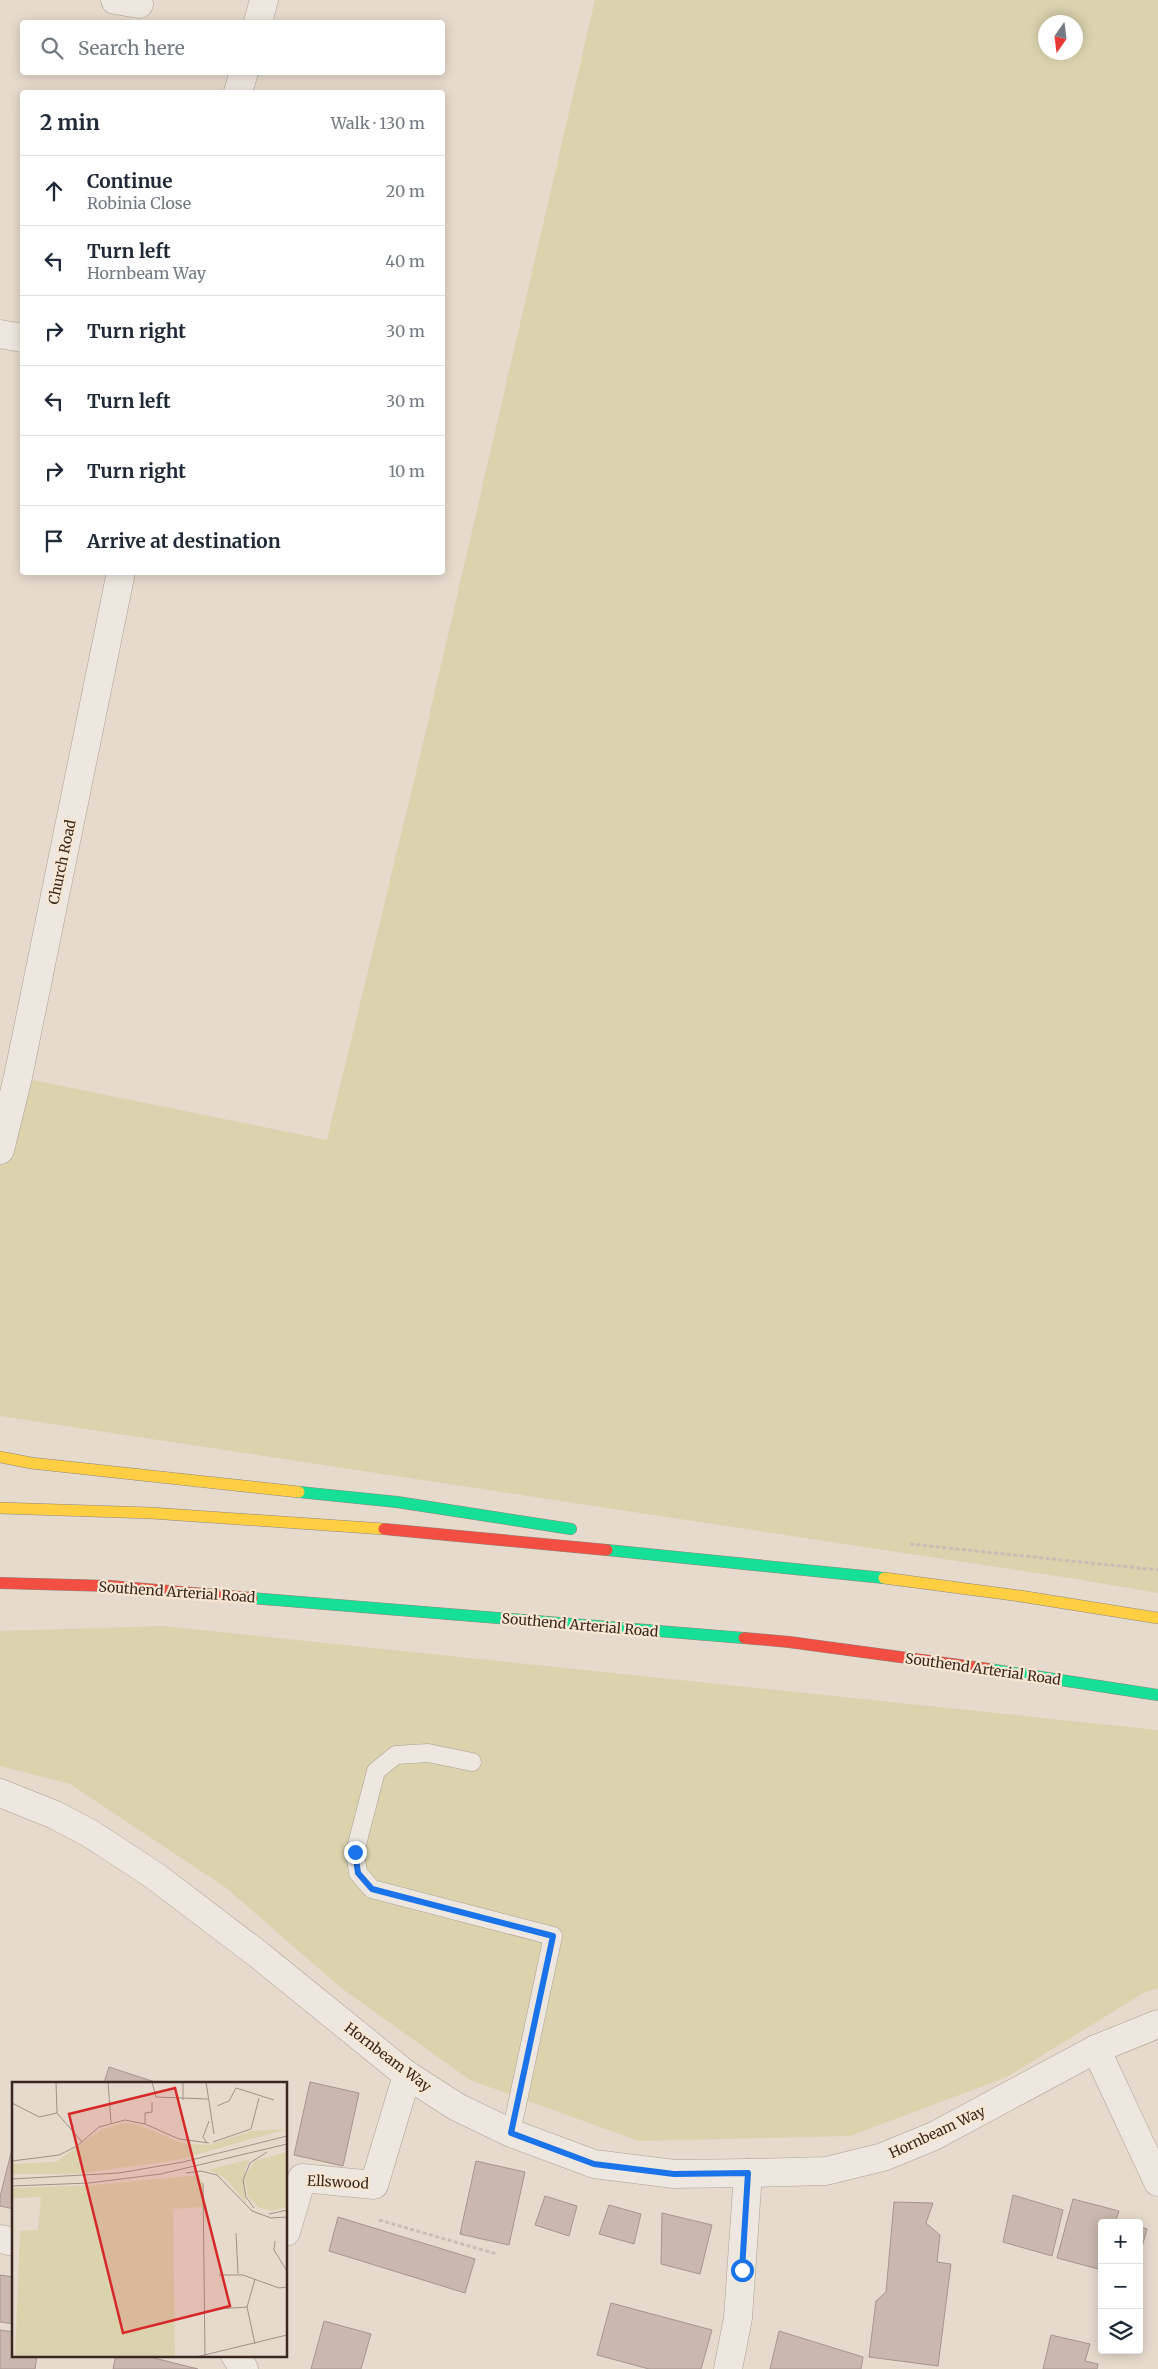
<!DOCTYPE html>
<meta charset="utf-8">
<style>
body{margin:0;font-family:Merriweather,serif;background:#f6f6f7;color:#1f2937}
.controls{position:absolute;right:15px;bottom:15px;display:grid;overflow:hidden;border-radius:5px;box-shadow:0 2px 12px #0003}
.controls button{width:45px;height:45px;display:grid;place-items:center;padding:0;border:0;border-bottom:1px solid #e0e1e3;background:#fff;color:#1f2937;font:25px sans-serif}
.compass{position:absolute;left:1038px;top:15px;width:45px;height:45px;border-radius:50%;background:#fff;box-shadow:0 2px 12px #0003;rotate:194deg}
.stop{position:absolute;width:15px;height:15px;margin:-11px;border:4px solid #1a73e8;border-radius:50%;background:#fff}
.stop.end{background:#1a73e8;border-color:#fff;box-shadow:0 1px 5px #0008}
.list{margin:0;padding:0;list-style:none}
h2{display:flex;justify-content:space-between;align-items:center;height:65px;margin:0;padding:0 20px;font-size:21px}
h2 small{font-size:16px;font-weight:400;color:#747a83}
.list li{display:grid;grid-template-columns:32px 1fr auto;gap:15px;align-items:center;box-sizing:border-box;height:70px;padding:0 20px;border-top:1px solid #e0e1e3}
.list b{display:block;font-size:19px;white-space:nowrap}
.list p{margin:0;font-size:16px;white-space:nowrap;color:#747a83}
.list em{font-size:16px;font-style:normal;color:#747a83}
.icon{flex:none;width:28px;height:28px;fill:none;stroke:currentColor;stroke-width:2;stroke-linecap:round;stroke-linejoin:round}
.map{position:relative;flex:none;width:1158px;height:2369px;overflow:hidden}
.search{position:absolute;background:#fff;box-shadow:0 2px 12px #0003;left:20px;top:20px;width:425px;height:55px;display:flex;align-items:center;gap:12px;box-sizing:border-box;padding:0 18px;border-radius:5px;color:#747a83;font-size:19px}
.panel{position:absolute;background:#fff;box-shadow:0 2px 12px #0003;left:20px;top:90px;width:425px;height:485px;border-radius:5px}
.map>svg:first-child{display:block}
.green{fill:#dad3ae;fill-rule:evenodd}
.building{fill:#cab7ad;stroke:#a7958c}
.lines{fill:none;stroke-linecap:round;stroke-linejoin:round}
.lane-casing{stroke:#aca096;stroke-width:19}
.street-casing{stroke:#aca096;stroke-width:29}
.fast-casing{stroke:#91857c;stroke-width:12}
.slow-casing{stroke:#91857c;stroke-width:12}
.jam-casing{stroke:#91857c;stroke-width:12}
.path{stroke:#c7beb6;stroke-width:3;stroke-dasharray:4 2.5;stroke-linecap:butt}
.lane{stroke:#eee7df;stroke-width:18}
.street{stroke:#eee7df;stroke-width:28}
.fast{stroke:#16e098;stroke-width:11}
.slow{stroke:#ffcf43;stroke-width:11}
.jam{stroke:#f24e42;stroke-width:11}
.route{stroke:#1a73e8;stroke-width:6}
.labels{text-anchor:middle;dominant-baseline:central;stroke-width:4.5;stroke-linejoin:round;paint-order:stroke}
.street-label{font-size:14px;fill:#3b271d;stroke:#f8e7d2}
.inset-road{fill:none;stroke:#a29286;stroke-width:1}
.view{fill:#d62828;fill-opacity:0.15;stroke:#d62828;stroke-width:2.5}
.inset-edge{fill:none;stroke:#3b271d;stroke-width:2.5}
</style>
<div class="map">
<svg width="1158" height="2369" viewBox="0 0 1158 2369">
<rect width="100%" height="100%" fill="#e6dacc"/>
<!-- green -->
<g class="green">
<path d="M595,0H1158V1593L1076,1579L0,1416V1151L18,1077L327,1140L416,773ZM1046,22H1076V52H1046Z"/>
<polygon points="164,1626 1158,1730 1158,1988 1145,1992 1007,2077 850,2136 639,2141 470,2080 340,1987 225,1887 70,1784 0,1766 0,1631"/>
</g>
<!-- building -->
<g class="building">
<polygon points="109,2067 158,2083 104,2083"/>
<polygon points="310,2082 359,2093 343,2166 294,2155"/>
<polygon points="12,2149 14,2149 14,2209 0,2206 0,2197"/>
<polygon points="476,2161 525,2172 509,2245 460,2234"/>
<polygon points="1013,2195 1063,2210 1052,2256 1003,2242"/>
<polygon points="545,2196 577,2206 569,2236 535,2225"/>
<polygon points="1073,2199 1119,2211 1116,2220 1127,2223 1102,2223 1102,2270 1057,2258"/>
<polygon points="894,2202 933,2203 926,2223 940,2235 937,2262 951,2264 938,2366 869,2357 876,2301 886,2292"/>
<polygon points="609,2205 641,2214 634,2244 599,2234"/>
<polygon points="662,2213 712,2225 700,2274 661,2264"/>
<polygon points="338,2217 475,2259 465,2293 329,2251"/>
<polygon points="1139,2226 1147,2229 1139,2258"/>
<polygon points="0,2275 14,2277 14,2324 0,2322"/>
<polygon points="611,2303 712,2330 701,2369 649,2369 597,2355"/>
<polygon points="324,2321 371,2334 361,2369 311,2369"/>
<polygon points="0,2330 14,2332 14,2355 37,2355 35,2369 0,2369"/>
<polygon points="779,2331 863,2357 861,2369 770,2369"/>
<polygon points="1051,2335 1090,2344 1085,2361 1098,2364 1097,2369 1043,2369"/>
<polygon points="116,2355 142,2355 198,2369 113,2369"/>
</g>
<g class="lines">
<defs>
<polyline id="lane" points="472,1762 428,1753 396,1755 376,1771 355,1852 358,1873 372,1889 553,1936 511,2133"/>
<g id="street">
<polyline points="115,0 139,4"/>
<polyline points="258,22 264,0"/>
<polyline points="238,92 244,72"/>
<polyline points="0,334 22,338"/>
<polyline points="0,1150 18,1077 121,572"/>
<polyline points="0,1793 55,1815 91,1834 155,1876 259,1955 407,2075 457,2107 511,2133 594,2164 674,2174 748,2173 826,2171 883,2157 934,2136 1096,2049 1158,2024"/>
<polyline points="1096,2049 1158,2182"/>
<polyline points="286,2232 302,2178 374,2185 407,2075"/>
<polyline points="0,2239 14,2242"/>
<polyline points="235,2355 244,2369"/>
<polyline points="728,2369 738,2318 748,2173"/>
</g>
<g id="fast">
<polyline points="299,1492 397,1502 571,1529"/>
<polyline points="607,1550 884,1578"/>
<polyline points="252,1598 744,1638"/>
<polyline points="989,1669 1158,1695"/>
</g>
<g id="slow">
<polyline points="0,1457 31,1463 299,1492"/>
<polyline points="0,1508 151,1513 384,1529"/>
<polyline points="884,1578 1020,1596 1158,1618"/>
</g>
<g id="jam">
<polyline points="384,1529 607,1550"/>
<polyline points="0,1583 110,1586 252,1598"/>
<polyline points="744,1638 789,1642 989,1669"/>
</g>
</defs>
<!-- lane casing -->
<use href="#lane" class="lane-casing"/>
<!-- street casing -->
<use href="#street" class="street-casing"/>
<!-- fast casing -->
<use href="#fast" class="fast-casing"/>
<!-- slow casing -->
<use href="#slow" class="slow-casing"/>
<!-- jam casing -->
<use href="#jam" class="jam-casing"/>
<!-- path -->
<g class="path">
<polyline points="910,1544 1158,1570"/>
<polyline points="379,2220 497,2254"/>
</g>
<!-- lane -->
<use href="#lane" class="lane"/>
<!-- street -->
<use href="#street" class="street"/>
<!-- fast -->
<use href="#fast" class="fast"/>
<!-- slow -->
<use href="#slow" class="slow"/>
<!-- jam -->
<use href="#jam" class="jam"/>
</g>
<g class="lines">
<!-- route -->
<polyline class="route" points="355,1852 358,1873 372,1889 553,1936 511,2133 594,2164 674,2174 748,2173 742,2270"/>
</g>
<g class="labels">
<!-- street labels -->
<g class="street-label">
<text transform="translate(62 862) rotate(-78)">Church Road</text>
<text transform="translate(177 1592) rotate(4)">Southend Arterial Road</text>
<text transform="translate(580 1625) rotate(5)">Southend Arterial Road</text>
<text transform="translate(983 1669) rotate(8)">Southend Arterial Road</text>
<text transform="translate(388 2057) rotate(37)">Hornbeam Way</text>
<text transform="translate(937 2132) rotate(-25)">Hornbeam Way</text>
<text transform="translate(338 2182) rotate(3)">Ellswood</text>
</g>
</g>
<!-- overview -->
<g transform="translate(12 2082)">
<rect width="275" height="275" fill="#e6dacc"/>
<path d="M110,41L127,43L170,61L196,63L240,49L275,47L165,78L65,92H0V82L44,80L90,47ZM275,70V125L259,129L248,126L236,115L233,94L243,79ZM238,77L233,87L234,121L213,96L196,88ZM187,93L191,101V125L161,127L163,275H3L8,149L26,148L29,115L2,116L0,121V106L82,103Z" fill="#dad3ae"/>
<path class="inset-road" d="M44,0L45,31L70,60M96,0L99,41M140,0L144,15L196,17M194,0L202,52M171,1V18M0,21L27,35L45,31M205,24L217,19L224,6L262,18M133,42V31L140,30V20M201,60L239,47L247,16M195,61L191,55L197,39M0,79L47,73L65,64L87,45L113,38L133,42L167,57L197,61M174,91L189,89L205,93L240,129L259,136L275,135M0,97L107,91L171,80L275,54M191,101L193,274M0,104L77,101L149,92L275,62M242,126L234,115L231,98L238,81L255,70M257,132L275,128M224,151L226,192M263,159L262,168L275,189M207,193H231L267,206L275,205M243,197L235,225L243,262M205,227L235,225M184,275L275,253"/>
<path class="view" d="M163,6L218,224L111,251L57,32Z"/>
<rect width="275" height="275" class="inset-edge"/>
</g>
</svg>
<div class="controls">
<button>+</button>
<button>−</button>
<button><svg class="icon" aria-label="layers" viewBox="0 0 24 24"><path d="M12 4l9 5-9 5-9-5zM3 14l9 5 9-5"/></svg></button>
</div>
<svg class="compass" viewBox="-18 -18 36 36"><path d="M0-13l5 13h-10z" fill="#e53935"/><path d="M0 13l5-13h-10z" fill="#747a83"/></svg>
<div class="stop" style="left:742px;top:2270px"></div>
<div class="stop end" style="left:355px;top:1852px"></div>
<div class="search"><svg class="icon" aria-label="search" viewBox="0 0 24 24"><circle cx="10" cy="10" r="6"/><path d="M15 15l6 6"/></svg>Search here</div>
<section class="panel">
<h2>2 min<small>Walk · 130 m</small></h2>
<ul class="list">
<li><svg class="icon" aria-label="ahead" viewBox="0 0 24 24"><path d="M12 20V5M6 11l6-6 6 6"/></svg><div><b>Continue</b><p>Robinia Close</p></div><em>20 m</em></li>
<li><svg class="icon" aria-label="left" viewBox="0 0 24 24"><path d="M17 20v-9H6M10 6l-5 5 5 5"/></svg><div><b>Turn left</b><p>Hornbeam Way</p></div><em>40 m</em></li>
<li><svg class="icon" aria-label="right" viewBox="0 0 24 24"><path d="M7 20v-9h11M14 6l5 5-5 5"/></svg><div><b>Turn right</b></div><em>30 m</em></li>
<li><svg class="icon" aria-label="left" viewBox="0 0 24 24"><path d="M17 20v-9H6M10 6l-5 5 5 5"/></svg><div><b>Turn left</b></div><em>30 m</em></li>
<li><svg class="icon" aria-label="right" viewBox="0 0 24 24"><path d="M7 20v-9h11M14 6l5 5-5 5"/></svg><div><b>Turn right</b></div><em>10 m</em></li>
<li><svg class="icon" aria-label="arrive" viewBox="0 0 24 24"><path d="M6 21V4h12l-3 4 3 4H6"/></svg><div><b>Arrive at destination</b></div></li>
</ul>
</section>
</div>
